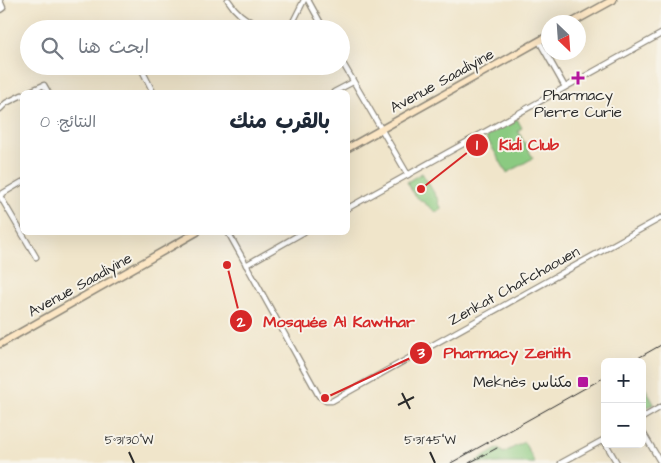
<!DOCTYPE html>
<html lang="ar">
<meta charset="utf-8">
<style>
body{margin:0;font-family:"Architects Daughter","Playpen Sans Arabic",sans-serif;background:#f2f2f3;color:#1f2937;direction:rtl}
.controls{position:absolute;right:15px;bottom:15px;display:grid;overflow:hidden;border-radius:8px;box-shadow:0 5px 20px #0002}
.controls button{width:45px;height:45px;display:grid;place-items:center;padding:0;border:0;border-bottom:1px solid #e0e1e3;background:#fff;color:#1f2937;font:25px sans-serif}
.compass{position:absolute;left:541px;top:15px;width:45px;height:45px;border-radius:50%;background:#fff;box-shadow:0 5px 20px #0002;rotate:155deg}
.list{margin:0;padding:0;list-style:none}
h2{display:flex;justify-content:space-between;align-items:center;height:65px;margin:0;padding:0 20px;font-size:21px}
h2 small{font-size:16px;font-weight:400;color:#747a83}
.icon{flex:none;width:28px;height:28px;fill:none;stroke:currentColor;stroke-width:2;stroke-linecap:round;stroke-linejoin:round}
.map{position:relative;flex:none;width:661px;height:463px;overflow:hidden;direction:ltr}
.search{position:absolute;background:#fff;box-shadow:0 5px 20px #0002;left:20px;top:20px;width:330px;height:55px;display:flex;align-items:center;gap:12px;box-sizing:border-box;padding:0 18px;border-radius:28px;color:#747a83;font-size:19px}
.panel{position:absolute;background:#fff;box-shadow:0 5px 20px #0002;left:20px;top:90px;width:330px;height:145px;border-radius:8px;direction:rtl}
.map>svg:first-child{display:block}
.green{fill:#8bca81;stroke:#5b7a56}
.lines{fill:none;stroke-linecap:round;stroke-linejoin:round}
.minor-casing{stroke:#8e887a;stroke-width:7}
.secondary-casing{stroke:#8e887a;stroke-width:9}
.minor{stroke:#fff;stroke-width:4.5}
.secondary{stroke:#fce6c4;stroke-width:6}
.rail{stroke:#2b2b2b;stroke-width:1}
.ticks{fill:none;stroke:#2b2b2b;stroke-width:2}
.poi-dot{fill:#b5179e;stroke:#f7f3e8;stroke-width:2}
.labels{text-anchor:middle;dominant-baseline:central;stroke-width:4;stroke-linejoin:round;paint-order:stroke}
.street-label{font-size:15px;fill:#2b2b2b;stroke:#f7f3e8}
.poi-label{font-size:15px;fill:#2b2b2b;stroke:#f7f3e8}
.ticks-label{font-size:12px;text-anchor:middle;fill:#2b2b2b;stroke:#f7f3e8;stroke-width:4;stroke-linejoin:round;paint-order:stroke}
.leader{fill:none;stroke:#d62828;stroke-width:2}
.callout-dot{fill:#d62828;stroke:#f7f3e8;stroke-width:2}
.mark-label{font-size:15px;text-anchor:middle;font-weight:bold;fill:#fff}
.callout-label{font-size:16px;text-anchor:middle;font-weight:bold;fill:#d62828;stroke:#f7f3e8;stroke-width:4;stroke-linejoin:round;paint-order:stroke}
</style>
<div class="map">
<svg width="661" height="463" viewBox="0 0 661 463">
<rect width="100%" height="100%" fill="#f7f3e8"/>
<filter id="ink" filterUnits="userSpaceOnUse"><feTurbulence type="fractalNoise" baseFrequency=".02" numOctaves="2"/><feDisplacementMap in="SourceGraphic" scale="10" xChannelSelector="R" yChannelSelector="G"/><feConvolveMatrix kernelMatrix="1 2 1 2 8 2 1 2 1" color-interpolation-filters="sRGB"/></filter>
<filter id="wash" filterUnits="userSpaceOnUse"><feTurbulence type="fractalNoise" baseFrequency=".0096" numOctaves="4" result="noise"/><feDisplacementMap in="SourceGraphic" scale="20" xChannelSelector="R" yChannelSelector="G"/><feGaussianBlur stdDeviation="1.12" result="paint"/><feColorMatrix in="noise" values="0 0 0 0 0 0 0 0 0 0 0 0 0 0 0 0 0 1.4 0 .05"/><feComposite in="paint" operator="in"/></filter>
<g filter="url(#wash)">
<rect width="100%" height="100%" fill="#f0e5ca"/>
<!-- green -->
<g class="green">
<polygon points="517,119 522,128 518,131 533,158 507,173 486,137"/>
<polygon points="422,173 439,201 438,202 442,209 436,212 414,195 407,182"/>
<polygon points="642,382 654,404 645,408 642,407"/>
<polygon points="524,442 535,463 473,463 499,448 503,453"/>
</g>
</g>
<g filter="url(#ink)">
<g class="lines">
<defs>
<g id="minor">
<path d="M228,0C244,25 264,30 292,24L304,0"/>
<polyline points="308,0 324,29"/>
<polyline points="0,1 3,8 0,10"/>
<polyline points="539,41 565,87"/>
<polyline points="341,60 408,175"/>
<polyline points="140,66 153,92"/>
<polyline points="160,66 174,68"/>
<polyline points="28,92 44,85 48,92"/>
<polyline points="334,92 353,82"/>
<polyline points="0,109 6,103 22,95"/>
<polyline points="0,195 22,182"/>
<polyline points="0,196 36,257"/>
<polyline points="348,208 661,34"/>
<polyline points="228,232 319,396 326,401 332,401 661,218"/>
<polyline points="246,265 304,232"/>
<polyline points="642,418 661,407"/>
<polyline points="642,431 661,463"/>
<polyline points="606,444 617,463"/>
<polyline points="561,463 605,439"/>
</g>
<g id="secondary">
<polyline points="573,22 613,0"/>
<polyline points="348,148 548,36"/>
<polyline points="0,344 197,232"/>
</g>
</defs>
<!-- minor casing -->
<use href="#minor" class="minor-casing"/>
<!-- secondary casing -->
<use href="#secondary" class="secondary-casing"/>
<!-- minor -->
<use href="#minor" class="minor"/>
<!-- secondary -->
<use href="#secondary" class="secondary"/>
<!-- rail -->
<g class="rail">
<polyline points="631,362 661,345"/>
<polyline points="451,463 605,377"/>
<polyline points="469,463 497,448"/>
</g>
</g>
</g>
<!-- ticks -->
<path class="ticks" d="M402,393L410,409M398,405L414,397M129,452L134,463M430,452L435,463"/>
<!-- markers -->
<g class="poi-dot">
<path d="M575.5 70.5h5v5h5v5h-5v5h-5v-5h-5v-5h5z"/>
<rect x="577" y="376" width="12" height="12" rx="2.5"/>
</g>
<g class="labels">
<!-- street labels -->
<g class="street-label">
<text transform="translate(442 81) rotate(-29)">Avenue Saadiyine</text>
<text transform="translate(80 285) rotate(-29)">Avenue Saadiyine</text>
<text transform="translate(514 286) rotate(-29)">Zenkat Chafchaouen</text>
</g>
<!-- poi labels -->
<g class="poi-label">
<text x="578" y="95">Pharmacy<tspan x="578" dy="17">Pierre Curie</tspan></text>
<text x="572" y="382" text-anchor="end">Meknès مكناس</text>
</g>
</g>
<g class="ticks-label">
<text x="129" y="444">5°31'30"W</text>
<text x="430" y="444">5°31'45"W</text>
</g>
<!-- callouts -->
<path class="leader" d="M421 189L477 145M227 265L241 321M325 398L421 353"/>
<g class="callout-dot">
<circle cx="421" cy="189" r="5"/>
<circle cx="227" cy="265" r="5"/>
<circle cx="325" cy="398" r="5"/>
<circle cx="477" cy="145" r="12"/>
<circle cx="241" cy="321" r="12"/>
<circle cx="421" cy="353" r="12"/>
</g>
<g class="mark-label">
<text x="477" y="150">1</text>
<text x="241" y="327">2</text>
<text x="421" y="358">3</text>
</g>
<g class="callout-label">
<text x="529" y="150">Kidi Club</text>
<text x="339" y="327">Mosquée Al Kawthar</text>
<text x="507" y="358">Pharmacy Zenith</text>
</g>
</svg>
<div class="controls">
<button>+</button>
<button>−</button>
</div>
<svg class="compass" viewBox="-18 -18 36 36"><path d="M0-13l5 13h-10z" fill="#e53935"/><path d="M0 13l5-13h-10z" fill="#747a83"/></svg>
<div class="search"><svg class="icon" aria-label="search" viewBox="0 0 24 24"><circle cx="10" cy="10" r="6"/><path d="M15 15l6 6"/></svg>ابحث هنا</div>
<section class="panel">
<h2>بالقرب منك<small>النتائج: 0</small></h2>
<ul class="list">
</ul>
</section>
</div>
